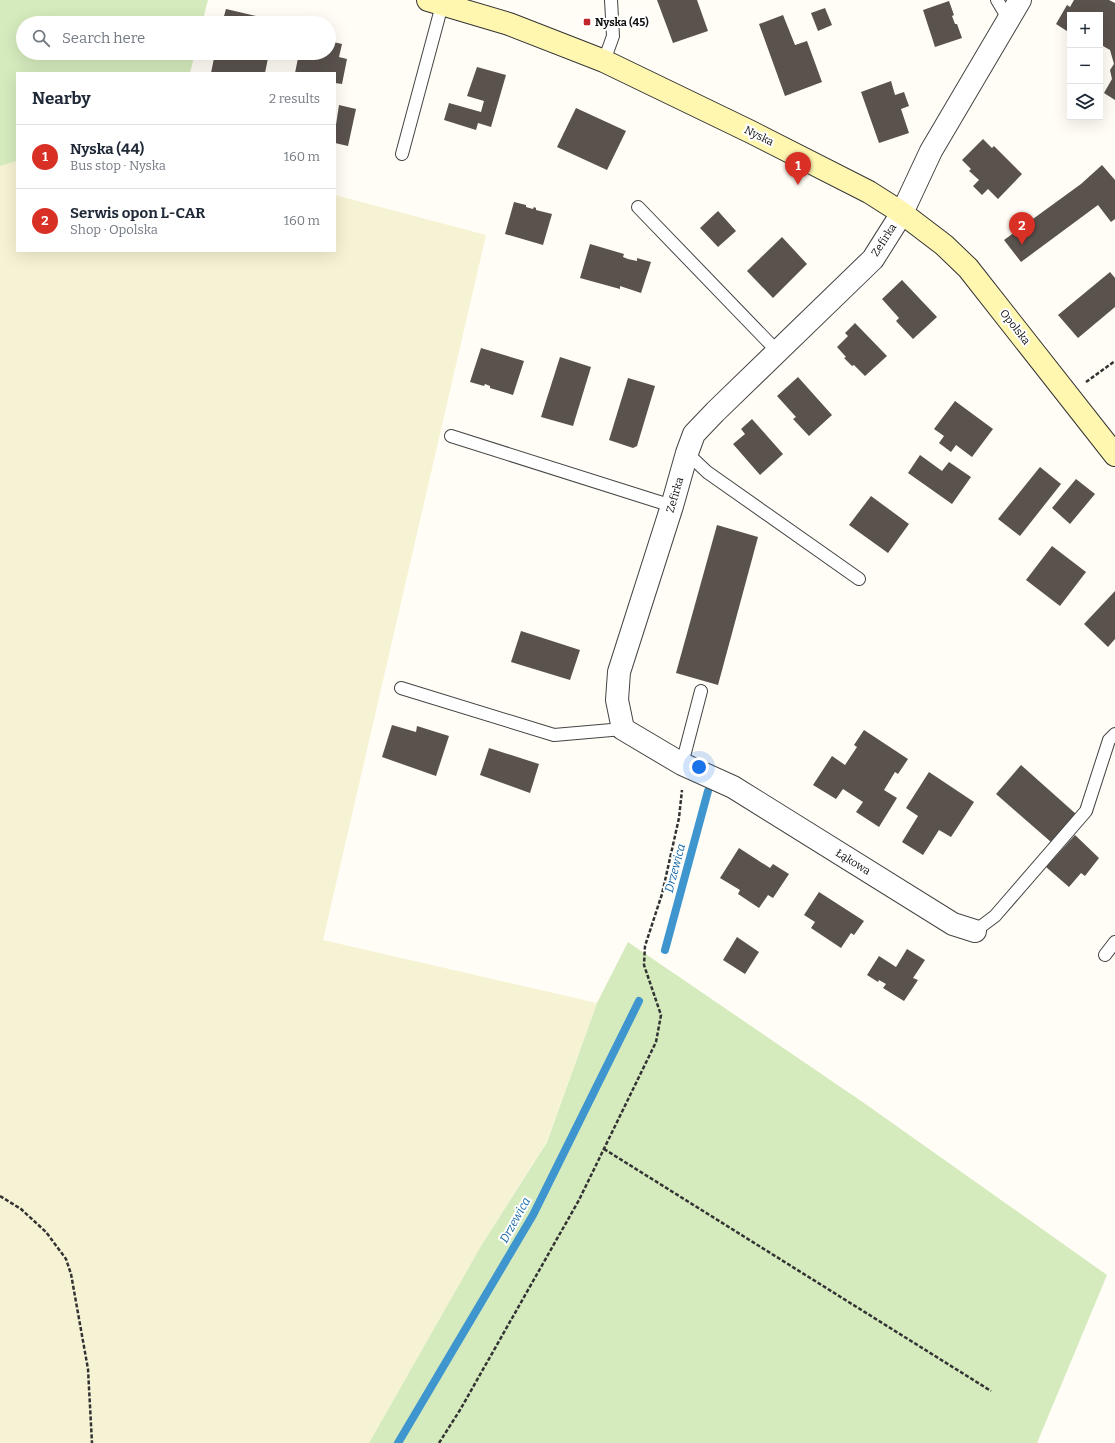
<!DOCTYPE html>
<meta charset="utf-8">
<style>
body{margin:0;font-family:Bitter,serif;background:#f6f6f7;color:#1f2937}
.controls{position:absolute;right:12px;top:12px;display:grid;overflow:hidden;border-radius:0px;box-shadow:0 4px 16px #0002}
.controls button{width:36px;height:36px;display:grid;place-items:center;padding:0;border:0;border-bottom:1px solid #e0e1e3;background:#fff;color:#1f2937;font:20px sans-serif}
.you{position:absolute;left:699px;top:767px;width:14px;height:14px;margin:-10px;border:3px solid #fff;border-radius:50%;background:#1a73e8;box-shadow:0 0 0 6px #1a73e833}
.badge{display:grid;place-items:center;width:26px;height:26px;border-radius:50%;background:#d93025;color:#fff;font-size:13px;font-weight:700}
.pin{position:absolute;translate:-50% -33px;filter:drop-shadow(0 1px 2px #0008)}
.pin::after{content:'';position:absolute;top:21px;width:14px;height:12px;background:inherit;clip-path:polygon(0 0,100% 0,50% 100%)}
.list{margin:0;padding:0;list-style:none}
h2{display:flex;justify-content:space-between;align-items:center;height:52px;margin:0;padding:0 16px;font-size:17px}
h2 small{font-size:13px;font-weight:400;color:#747a83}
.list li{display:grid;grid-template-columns:26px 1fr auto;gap:12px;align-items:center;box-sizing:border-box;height:64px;padding:0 16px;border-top:1px solid #e0e1e3}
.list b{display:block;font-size:15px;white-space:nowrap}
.list p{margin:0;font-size:13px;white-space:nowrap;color:#747a83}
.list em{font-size:13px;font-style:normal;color:#747a83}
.icon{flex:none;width:22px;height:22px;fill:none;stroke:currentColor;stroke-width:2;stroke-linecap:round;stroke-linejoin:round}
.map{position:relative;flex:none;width:1115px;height:1443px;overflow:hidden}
.search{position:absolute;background:#fff;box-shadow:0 4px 16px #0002;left:16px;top:16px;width:320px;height:44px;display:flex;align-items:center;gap:10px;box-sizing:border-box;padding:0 14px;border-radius:22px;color:#747a83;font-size:15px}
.panel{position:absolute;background:#fff;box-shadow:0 4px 16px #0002;left:16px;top:72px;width:320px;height:180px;border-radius:0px}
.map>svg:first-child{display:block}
.farmland{fill:#f6f3d4}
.green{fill:#d5ebbd}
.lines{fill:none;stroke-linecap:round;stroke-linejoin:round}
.stream{stroke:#3f96cf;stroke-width:8}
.building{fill:#5a524d}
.lane-casing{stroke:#444;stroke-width:14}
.street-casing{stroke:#444;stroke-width:24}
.secondary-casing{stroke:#333;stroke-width:24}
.path{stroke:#333;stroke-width:2.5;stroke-dasharray:4 2;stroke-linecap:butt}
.lane{stroke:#fff;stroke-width:12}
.street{stroke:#fff;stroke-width:22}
.secondary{stroke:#fff6b0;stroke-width:22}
.poi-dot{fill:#c4262e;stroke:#fff;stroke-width:1.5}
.labels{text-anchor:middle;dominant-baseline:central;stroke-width:4;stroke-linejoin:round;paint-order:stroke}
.poi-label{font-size:11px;font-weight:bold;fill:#111;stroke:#fff;text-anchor:start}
.street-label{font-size:11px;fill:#111;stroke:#fff}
.water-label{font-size:12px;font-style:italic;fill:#1768a6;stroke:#fff}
</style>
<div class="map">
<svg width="1115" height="1443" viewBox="0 0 1115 1443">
<rect width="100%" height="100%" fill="#fffdf5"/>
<!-- farmland -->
<polygon class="farmland" points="17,161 17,251 335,251 335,195 486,235 323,940 597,1003 547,1141 481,1246 369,1443 0,1443 0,166"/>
<!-- green -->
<g class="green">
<polygon points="0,0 208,0 202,23 23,23 23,53 195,53 190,73 17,73 17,161 0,166"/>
<polygon points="628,942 864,1103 1107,1275 1037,1443 369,1443 481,1246 547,1142 597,1003"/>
</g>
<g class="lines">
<!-- stream -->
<g class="stream">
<polyline points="665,950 708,791"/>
<polyline points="398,1443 533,1215 639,1001"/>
</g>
</g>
<!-- building -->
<g class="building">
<polygon points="657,0 697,0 708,31 673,43"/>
<polygon points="1074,0 1109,0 1115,3 1115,100 1104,93 1112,79 1110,70 1114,64 1110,50 1103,46 1100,47 1100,15 1070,15 1070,33 1056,24 1067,5 1070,7"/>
<polygon points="949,1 954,15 952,16 955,24 957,24 962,38 935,47 923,10"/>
<polygon points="825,8 832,25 818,31 811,13"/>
<polygon points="226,9 256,16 255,23 222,23"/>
<polygon points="783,15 795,45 807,41 822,82 785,96 759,24"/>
<polygon points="329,41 342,44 339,57 347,59 342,84 335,83 335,73 295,73 299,53 329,53"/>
<polygon points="215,53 269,53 265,73 211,73"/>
<polygon points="477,67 506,75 491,127 478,123 476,130 444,120 449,103 481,112 484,101 467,96"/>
<polygon points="891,81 895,95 904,92 909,106 901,109 909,133 879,143 861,92"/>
<polygon points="339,105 356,109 348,146 335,143 335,131"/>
<polygon points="576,108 626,131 607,170 557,147"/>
<polygon points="983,139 992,148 994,146 1022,174 998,199 988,189 982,195 973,186 979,180 969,171 971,169 962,160"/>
<polygon points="1102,165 1115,180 1115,219 1111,222 1098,205 1021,262 1004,240 1081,184"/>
<polygon points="514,202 526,205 526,207 533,209 534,207 536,208 536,210 552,214 543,245 505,234"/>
<polygon points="718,211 736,231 718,247 700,228"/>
<polygon points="782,237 807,264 773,298 747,271"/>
<polygon points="590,244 624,254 623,257 628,259 637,261 637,258 651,262 641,293 620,286 620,289 580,278"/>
<polygon points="1110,272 1115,278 1115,307 1078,338 1058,315"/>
<polygon points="902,280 937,317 913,339 896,321 899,318 882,299"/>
<polygon points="855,323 887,356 865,376 854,365 852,366 844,358 846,357 837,347 848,336 845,333"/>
<polygon points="481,348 524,361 513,395 490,388 490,386 485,384 484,386 470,382"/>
<polygon points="560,357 591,367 573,426 541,417"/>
<polygon points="798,377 832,415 809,436 793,419 796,417 777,396"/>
<polygon points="628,378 655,386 637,446 633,448 609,440"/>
<polygon points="955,401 993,429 972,457 956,445 951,452 939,443 944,436 934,429"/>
<polygon points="752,419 783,454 760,475 733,444 745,434 741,429"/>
<polygon points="920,455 942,471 949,462 971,477 952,504 908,473"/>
<polygon points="1040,467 1061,484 1020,536 998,519"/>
<polygon points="1076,479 1095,494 1070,524 1052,508"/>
<polygon points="871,496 909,524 888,553 849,525"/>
<polygon points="717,525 758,537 718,685 676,673"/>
<polygon points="1052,546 1086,572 1060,606 1026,580"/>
<polygon points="1115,591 1115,639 1108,647 1084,624"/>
<polygon points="521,631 580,650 570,680 511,662"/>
<polygon points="392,725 416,732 417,726 449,736 436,776 382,757"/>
<polygon points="864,730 908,759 898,774 895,772 884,790 897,798 879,827 856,812 863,802 843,789 836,799 813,785 832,756 845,765 857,747 854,745"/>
<polygon points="489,748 539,764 530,793 480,775"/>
<polygon points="1021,765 1076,814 1051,842 996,794"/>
<polygon points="929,772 974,802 951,837 939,830 923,855 902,842 918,816 906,808"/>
<polygon points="1075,835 1099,858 1085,876 1081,873 1069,887 1046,867"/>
<polygon points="739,848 770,868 773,864 789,874 773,898 768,895 759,908 738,894 740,890 720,878"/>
<polygon points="819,892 864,921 854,935 851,933 841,948 811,928 815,922 804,915"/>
<polygon points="737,937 759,952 745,974 723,960"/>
<polygon points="907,949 925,960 913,978 918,980 904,1001 883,988 886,984 879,980 878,982 867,975 879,956 896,967"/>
</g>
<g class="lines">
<defs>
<g id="lane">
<polyline points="997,0 1009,20"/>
<polyline points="604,61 613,36 611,0"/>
<polyline points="402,154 442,5"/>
<polyline points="638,207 777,351"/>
<polyline points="451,436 672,506"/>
<polyline points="687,453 707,472 859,579"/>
<polyline points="401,688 554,735 623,729"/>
<polyline points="682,764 701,691"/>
<polyline points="975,931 995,916 1086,811 1109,740 1115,734"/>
<polyline points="1105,955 1115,942"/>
</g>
<polyline id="street" points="975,931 953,924 733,787 682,764 623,729 617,700 619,672 672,506 687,453 694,434 715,412 873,259 902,213 931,151 1020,0"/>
<polyline id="secondary" points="428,0 509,24 604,61 751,132 869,192 902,213 944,245 968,268 1115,455"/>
</defs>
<!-- lane casing -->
<use href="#lane" class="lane-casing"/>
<!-- street casing -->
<use href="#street" class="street-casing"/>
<!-- secondary casing -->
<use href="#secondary" class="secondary-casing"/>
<!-- path -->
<g class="path">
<polyline points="1086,382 1115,361"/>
<polyline points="604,1149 991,1391"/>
<polyline points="0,1196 21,1209 46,1232 66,1259 71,1274 88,1369 92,1443"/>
<polyline points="439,1443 460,1410 579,1200 656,1042 661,1015 644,965 645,946 662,894 679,818 682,790"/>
</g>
<!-- lane -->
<use href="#lane" class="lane"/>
<!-- street -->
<use href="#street" class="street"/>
<!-- secondary -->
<use href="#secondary" class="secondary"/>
</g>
<!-- markers -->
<rect class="poi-dot" x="583" y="18" width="8" height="8" rx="2"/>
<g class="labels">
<!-- poi labels -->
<g class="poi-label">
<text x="595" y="22">Nyska (45)</text>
</g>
<!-- street labels -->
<g class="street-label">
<text transform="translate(759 136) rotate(26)">Nyska</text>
<text transform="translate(884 240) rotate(-57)">Zefirka</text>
<text transform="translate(1015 327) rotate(52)">Opolska</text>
<text transform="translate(675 495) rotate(-74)">Zefirka</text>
<text transform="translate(853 862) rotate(32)">Łąkowa</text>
</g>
<!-- water labels -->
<g class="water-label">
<text transform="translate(675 868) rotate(-75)">Drzewica</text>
<text transform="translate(515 1220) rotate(-61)">Drzewica</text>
</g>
</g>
</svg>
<div class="controls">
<button>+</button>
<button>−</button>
<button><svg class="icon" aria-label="layers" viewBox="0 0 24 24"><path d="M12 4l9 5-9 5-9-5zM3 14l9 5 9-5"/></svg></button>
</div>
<div class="you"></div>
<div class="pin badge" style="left:798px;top:185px">1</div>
<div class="pin badge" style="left:1022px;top:245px">2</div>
<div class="search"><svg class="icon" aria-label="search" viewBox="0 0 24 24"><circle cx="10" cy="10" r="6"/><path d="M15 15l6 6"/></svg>Search here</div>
<section class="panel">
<h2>Nearby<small>2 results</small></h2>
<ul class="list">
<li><span class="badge">1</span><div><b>Nyska (44)</b><p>Bus stop · Nyska</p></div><em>160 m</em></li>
<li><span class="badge">2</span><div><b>Serwis opon L-CAR</b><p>Shop · Opolska</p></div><em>160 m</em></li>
</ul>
</section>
</div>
